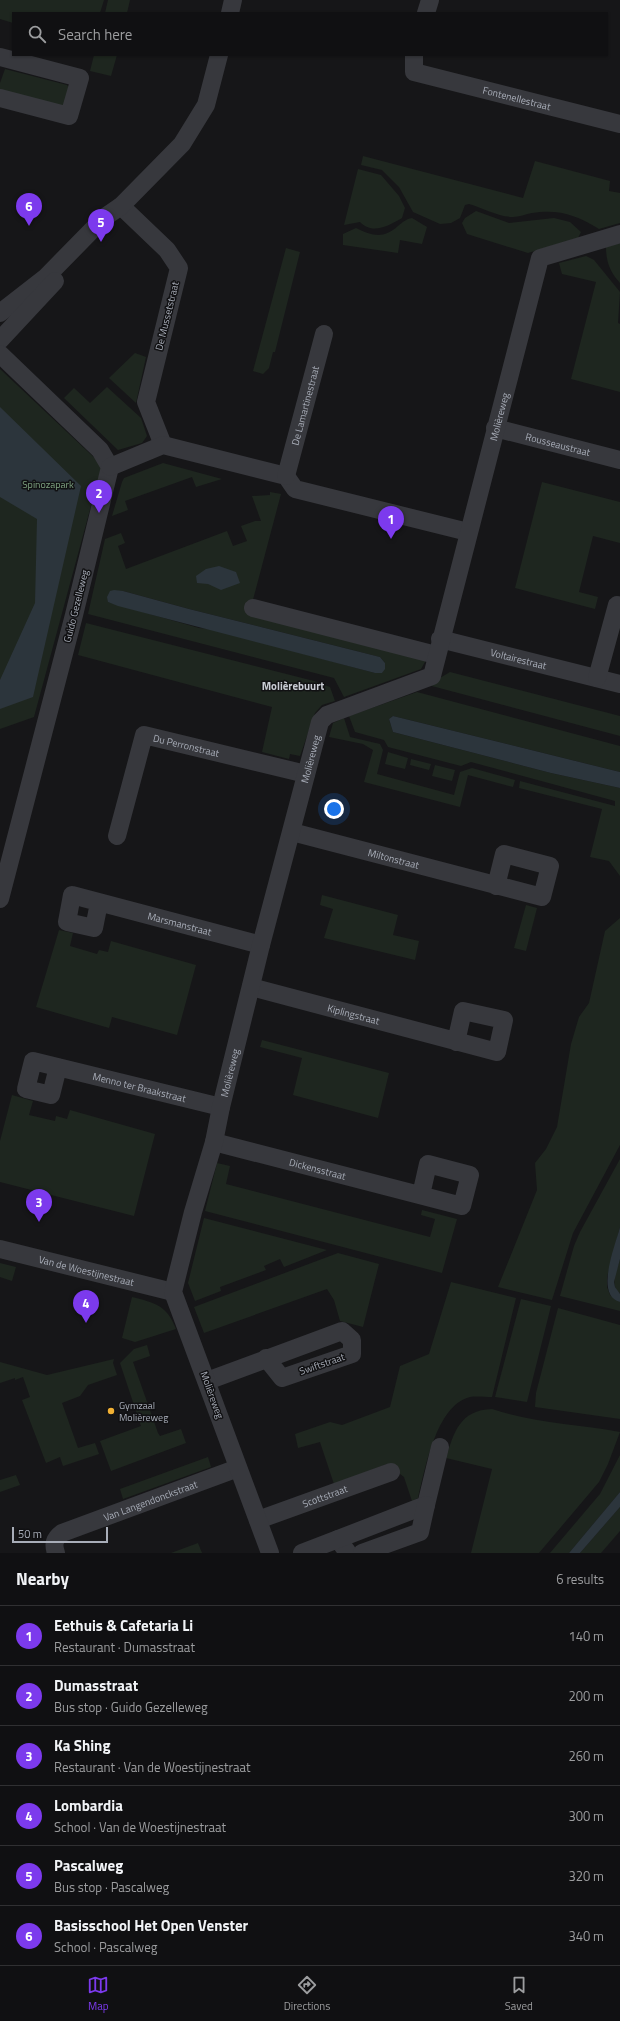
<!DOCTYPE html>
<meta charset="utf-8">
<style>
body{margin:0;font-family:"Titillium Web",sans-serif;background:#1e1e20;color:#f1f3f6}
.scale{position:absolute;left:12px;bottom:10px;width:96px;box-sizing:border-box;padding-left:4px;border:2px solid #a8adb8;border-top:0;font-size:11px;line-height:14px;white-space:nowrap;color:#a8adb8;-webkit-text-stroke:3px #111113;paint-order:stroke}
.you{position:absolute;left:334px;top:809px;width:14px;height:14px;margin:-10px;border:3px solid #fff;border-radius:50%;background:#1a73e8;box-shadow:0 0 0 6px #1a73e833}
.badge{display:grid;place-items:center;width:26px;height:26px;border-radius:50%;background:#7c3aed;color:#fff;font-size:13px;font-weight:700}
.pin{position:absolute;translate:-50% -33px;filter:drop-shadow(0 1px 2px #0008)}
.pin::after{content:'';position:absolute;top:21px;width:14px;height:12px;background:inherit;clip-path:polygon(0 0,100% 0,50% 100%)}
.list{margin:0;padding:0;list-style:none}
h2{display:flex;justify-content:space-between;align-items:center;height:52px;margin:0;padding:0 16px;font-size:17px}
h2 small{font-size:13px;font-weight:400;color:#9c9d9f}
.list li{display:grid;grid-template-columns:26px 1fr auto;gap:12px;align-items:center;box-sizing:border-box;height:60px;padding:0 16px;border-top:1px solid #303032}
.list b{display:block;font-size:15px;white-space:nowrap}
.list p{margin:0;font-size:13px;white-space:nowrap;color:#9c9d9f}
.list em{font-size:13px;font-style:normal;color:#9c9d9f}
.icon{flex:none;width:22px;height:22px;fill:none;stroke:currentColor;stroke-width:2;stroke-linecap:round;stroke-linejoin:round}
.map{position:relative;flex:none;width:620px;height:1553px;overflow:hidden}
.search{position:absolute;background:#101012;box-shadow:0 1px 3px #0004;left:12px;right:12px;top:12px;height:44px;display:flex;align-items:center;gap:10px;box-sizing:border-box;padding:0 14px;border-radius:0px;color:#9c9d9f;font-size:15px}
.sheet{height:412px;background:#101012}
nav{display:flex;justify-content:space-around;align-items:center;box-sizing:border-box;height:56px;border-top:1px solid #303032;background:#101012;font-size:11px;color:#9c9d9f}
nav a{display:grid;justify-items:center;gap:2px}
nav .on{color:#7c3aed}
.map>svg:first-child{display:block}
.green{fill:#1e261f;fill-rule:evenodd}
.water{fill:#2c353c}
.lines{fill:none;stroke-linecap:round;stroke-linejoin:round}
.minor{stroke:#37383d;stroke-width:18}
.poi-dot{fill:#f2b134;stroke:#111113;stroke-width:1.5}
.labels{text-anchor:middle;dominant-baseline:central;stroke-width:3;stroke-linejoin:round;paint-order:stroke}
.street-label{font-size:10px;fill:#a8adb8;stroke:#111113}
.park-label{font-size:10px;fill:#7fa381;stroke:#111113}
.poi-label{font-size:10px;fill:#a8adb8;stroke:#111113;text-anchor:start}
.neighbourhood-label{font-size:11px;font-weight:bold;fill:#c9ccd4;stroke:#111113}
</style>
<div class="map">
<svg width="620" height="1553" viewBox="0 0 620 1553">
<rect width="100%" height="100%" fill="#161618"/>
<!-- green -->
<g class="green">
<polygon points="0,0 104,0 100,13 13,13 13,23 0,19"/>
<polygon points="108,0 130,0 127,13 105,13"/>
<polygon points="94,55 117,55 111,76 90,71"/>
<polygon points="5,69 67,85 70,89 64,107 0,90 0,83"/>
<path d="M363,156L523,198L535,161L610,181L609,191L620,193V223L599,229C576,215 559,209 532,213C526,214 519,217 513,217C499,217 483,208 469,204L465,205L460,218L451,223L440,224L413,212L399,187L382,170L361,165Z"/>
<path d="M358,169L381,175L399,196L405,208L402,218C388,226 373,235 360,222L344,225Z"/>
<polygon points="476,211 509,223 554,218 570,222 581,232 578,238 528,253 467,234 462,223 465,218"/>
<path d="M412,218L427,227L422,244L400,240L398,253L343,245V234L356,228C372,236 384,239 398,226C403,222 406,219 412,218Z"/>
<path d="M620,243V283C610,272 606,262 606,247Z"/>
<polygon points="286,248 300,252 275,352 273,352 269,368 263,374 253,371"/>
<polygon points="586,256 594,260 620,292 618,323 620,324 620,392 571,379 596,282 562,274 559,263"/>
<polygon points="135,353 146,357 136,403 109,378"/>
<polygon points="0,369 102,465 34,717 0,729"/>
<polygon points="107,387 141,418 147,436 142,443 118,450 64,398 74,388 90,403"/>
<polygon points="163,463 222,479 196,487 192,477 125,501 128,510 112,516 122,482 124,478"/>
<polygon points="542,482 620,502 620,543 593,536 579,592 598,597 595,609 515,588"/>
<path d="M270,492L281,494L250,611L425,657V662L421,669L344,697L334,678L88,614L105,539L121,533L125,543L118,546L126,569L227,531L233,546L247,541L241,526L255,521H261L252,496L270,495ZM123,591L189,609L380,657L385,663L382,673H375L211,629L199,628L108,602Z"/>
<polygon points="86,623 314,681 330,687 335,701 322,705 315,713 300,756 290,754 289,759 262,752 272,707 78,655"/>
<polygon points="450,672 620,716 620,736 428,685"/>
<polygon points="417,692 620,746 620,772 393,716 389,719 393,732 551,773 620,788 620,876 609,861 590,857 602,809 519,788 520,781 615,806 615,801 471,762 461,766 388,747 384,740 355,732 349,716"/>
<polygon points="344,718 350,737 380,744 383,750 377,774 454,795 460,772 472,768 515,780 513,787 468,775 460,807 364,782 373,750 363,744 329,737 333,723"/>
<polygon points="388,752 408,758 405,769 385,764"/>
<polygon points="411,759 431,764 429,770 410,765"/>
<polygon points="435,765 455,770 452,781 432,776"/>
<polygon points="322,895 398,915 393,935 419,941 415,960 324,938 333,909 320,905"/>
<polygon points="526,905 537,908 526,951 514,948"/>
<polygon points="620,918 620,1145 573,1233 552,1300 498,1287 537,1190 535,1163 546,1149 557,1127 571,1044 579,1017 589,1003 605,931"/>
<polygon points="59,930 73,933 70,946 97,954 99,950 108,952 111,941 196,965 177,1035 112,1017 109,1028 36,1007"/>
<polygon points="262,1040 389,1073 378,1118 293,1095 302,1058 260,1047"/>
<polygon points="12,1095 33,1101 29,1115 55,1121 56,1116 67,1119 70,1110 155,1134 134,1216 0,1182 0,1141"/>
<polygon points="620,1159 620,1227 607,1277 607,1287 610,1295 620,1302 620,1311 560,1296 574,1246 580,1232"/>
<polygon points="217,1163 230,1166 226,1184 430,1237 435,1219 421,1215 422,1210 457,1219 442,1273 205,1211"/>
<polygon points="204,1218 327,1250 284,1267 280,1259 264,1266 266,1270 220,1287 221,1291 195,1301 188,1283"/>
<polygon points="338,1253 379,1264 363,1327 340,1321 334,1300 327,1289 204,1333 194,1307"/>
<path d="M620,1259V1294C609,1285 617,1270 620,1259Z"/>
<polygon points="0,1263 16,1267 12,1281 0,1277"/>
<path d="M451,1282L516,1298L492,1397C485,1397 477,1396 470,1397C436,1405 425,1470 418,1498L412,1501L404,1477L387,1464L334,1484L320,1442L298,1448L295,1434L330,1422L342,1425L390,1407L400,1366L429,1354Z"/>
<path d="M132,1297C155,1303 167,1305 176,1329L135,1342L122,1338Z"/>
<polygon points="521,1299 551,1306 527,1402 495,1397"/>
<polygon points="558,1308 620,1325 620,1419 535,1407 536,1393"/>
<polygon points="147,1345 150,1356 133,1362 158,1433 160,1436 181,1429 186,1443 111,1471 100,1441 141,1426 120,1363 134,1349"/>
<polygon points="114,1359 113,1363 117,1375 88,1385 80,1396 62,1403 78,1448 95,1443 99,1454 63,1466 60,1457 46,1463 22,1400 30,1397 23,1377 15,1380 15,1378 0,1383 0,1362 47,1375"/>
<path d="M492,1409C534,1423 577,1424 620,1432L608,1464L599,1482L539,1553H471L492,1469L446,1458C454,1432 460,1410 492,1409Z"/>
<polygon points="620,1455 620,1492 569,1553 550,1553 600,1494"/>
<polygon points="208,1457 211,1467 123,1499 120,1489"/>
<polygon points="16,1475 20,1485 0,1492 0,1480"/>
<polygon points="620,1507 620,1531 601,1553 580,1553"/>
<polygon points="198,1543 202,1553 171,1553"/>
</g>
<!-- water -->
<g class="water">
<polygon points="0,407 81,486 33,697 0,709 0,680 35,603 37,519 0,497"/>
<polygon points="219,566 236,572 240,583 221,590 208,584 197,583 196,576 206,569"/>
<polygon points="114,590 123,591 189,609 380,657 385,663 385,669 382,673 375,673 118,606 108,602 107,597 110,591"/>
<polygon points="393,716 620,772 620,788 551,773 393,732 389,719"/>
<path d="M620,1227V1259L614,1282L615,1287L620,1294V1302C594,1295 616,1244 620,1227Z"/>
<polygon points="620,1492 620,1507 580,1553 569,1553"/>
</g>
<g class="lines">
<!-- minor -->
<g class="minor">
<polyline points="230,13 233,0"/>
<polyline points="426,13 430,0"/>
<path id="s1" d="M414,55V72L620,124"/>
<polyline points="0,57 80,78 69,116 0,98"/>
<polyline points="121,206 167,250 179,268 146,402 163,445"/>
<polyline points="0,313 46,277 95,227 105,217 121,206 182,144 206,105 219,55"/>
<polyline points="0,340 55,281"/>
<polyline points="0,354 100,450 110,467 74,615 0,899"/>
<path id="s2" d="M495,428L620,460"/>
<polyline points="110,467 163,445 286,476 295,489 468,532"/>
<path id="s3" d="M286,476L324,334"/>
<polyline points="253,608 436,655"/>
<path id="s4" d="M440,639L620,684"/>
<polyline points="597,678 617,605 620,606"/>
<path id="s5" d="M292,832L542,897L550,866L504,854L496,886"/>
<path id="s6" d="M117,836L144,735L306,774"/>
<path id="s7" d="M99,903L94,928L67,922L72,895L261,945"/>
<path id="s8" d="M251,987L497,1052L504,1020L463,1011L456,1042"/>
<path id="s9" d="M58,1067L51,1095L26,1089L33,1061L221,1107"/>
<path id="s10" d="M214,1142L462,1206L470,1175L428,1164L421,1195"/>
<path id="s11" d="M0,1249L173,1292"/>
<polyline points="207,1381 342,1331 352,1340 352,1354 282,1378 266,1358"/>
<path id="s12" d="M258,1520L391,1472"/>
<polyline points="338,1539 348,1553"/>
<path id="s13" d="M56,1553C53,1544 54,1539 62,1533L238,1468"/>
<path id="s14" d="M270,1553L173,1292L193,1212L214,1142L221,1107L261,945L320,722L327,715L432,676L540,258L620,234"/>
<polyline points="302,1553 426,1505 440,1447"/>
<polyline points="362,1553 420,1532 426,1505"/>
</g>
</g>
<!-- markers -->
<circle class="poi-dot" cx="111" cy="1411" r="4"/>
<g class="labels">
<!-- street labels -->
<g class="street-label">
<text stroke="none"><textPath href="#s1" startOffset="123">Fontenellestraat</textPath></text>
<text transform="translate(167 316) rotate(-76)">De Mussetstraat</text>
<text stroke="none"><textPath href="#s3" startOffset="73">De Lamartinestraat</textPath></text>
<text stroke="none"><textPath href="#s14" startOffset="1257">Molièreweg</textPath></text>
<text stroke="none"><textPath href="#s2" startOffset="65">Rousseaustraat</textPath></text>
<text transform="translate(76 606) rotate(-76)">Guido Gezelleweg</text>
<text stroke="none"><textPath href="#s4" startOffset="81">Voltairestraat</textPath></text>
<text stroke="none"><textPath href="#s6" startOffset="148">Du Perronstraat</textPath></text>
<text stroke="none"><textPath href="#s14" startOffset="829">Molièreweg</textPath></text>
<text stroke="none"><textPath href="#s5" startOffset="105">Miltonstraat</textPath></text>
<text stroke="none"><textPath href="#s7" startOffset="192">Marsmanstraat</textPath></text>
<text stroke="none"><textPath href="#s8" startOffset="106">Kiplingstraat</textPath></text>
<text stroke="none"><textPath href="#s14" startOffset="505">Molièreweg</textPath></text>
<text stroke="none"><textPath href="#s9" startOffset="193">Menno ter Braakstraat</textPath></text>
<text stroke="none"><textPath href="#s10" startOffset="107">Dickensstraat</textPath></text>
<text stroke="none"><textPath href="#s11" startOffset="89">Van de Woestijnestraat</textPath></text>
<text transform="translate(322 1364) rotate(-19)">Swiftstraat</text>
<text transform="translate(212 1395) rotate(70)">Molièreweg</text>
<text stroke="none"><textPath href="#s12" startOffset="71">Scottstraat</textPath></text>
<text stroke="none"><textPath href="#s13" startOffset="117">Van Langendonckstraat</textPath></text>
</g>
<!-- park labels -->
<g class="park-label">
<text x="48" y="484">Spinozapark</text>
</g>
<!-- poi labels -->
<g class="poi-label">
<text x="119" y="1405">Gymzaal<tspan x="119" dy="12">Molièreweg</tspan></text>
</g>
<!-- neighbourhood labels -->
<g class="neighbourhood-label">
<text x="293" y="686">Molièrebuurt</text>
</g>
</g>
</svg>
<div class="scale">50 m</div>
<div class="you"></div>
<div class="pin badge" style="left:391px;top:539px">1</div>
<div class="pin badge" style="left:99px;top:513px">2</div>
<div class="pin badge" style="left:39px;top:1222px">3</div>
<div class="pin badge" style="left:86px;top:1323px">4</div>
<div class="pin badge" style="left:101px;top:242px">5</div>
<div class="pin badge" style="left:29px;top:226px">6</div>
<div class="search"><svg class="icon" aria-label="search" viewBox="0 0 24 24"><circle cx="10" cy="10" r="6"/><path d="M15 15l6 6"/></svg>Search here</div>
</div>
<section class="sheet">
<h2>Nearby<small>6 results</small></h2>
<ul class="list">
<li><span class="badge">1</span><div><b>Eethuis &amp; Cafetaria Li</b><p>Restaurant · Dumasstraat</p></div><em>140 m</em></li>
<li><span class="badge">2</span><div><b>Dumasstraat</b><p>Bus stop · Guido Gezelleweg</p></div><em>200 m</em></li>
<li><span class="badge">3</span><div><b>Ka Shing</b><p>Restaurant · Van de Woestijnestraat</p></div><em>260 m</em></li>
<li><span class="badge">4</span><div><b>Lombardia</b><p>School · Van de Woestijnestraat</p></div><em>300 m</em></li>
<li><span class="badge">5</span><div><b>Pascalweg</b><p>Bus stop · Pascalweg</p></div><em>320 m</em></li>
<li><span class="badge">6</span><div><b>Basisschool Het Open Venster</b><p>School · Pascalweg</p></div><em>340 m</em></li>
</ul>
</section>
<nav>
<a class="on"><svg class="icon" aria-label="map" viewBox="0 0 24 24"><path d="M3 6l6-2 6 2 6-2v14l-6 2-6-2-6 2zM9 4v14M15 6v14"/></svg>Map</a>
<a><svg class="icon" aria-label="directions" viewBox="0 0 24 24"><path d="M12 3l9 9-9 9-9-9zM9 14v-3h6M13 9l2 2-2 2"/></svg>Directions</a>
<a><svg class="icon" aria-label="saved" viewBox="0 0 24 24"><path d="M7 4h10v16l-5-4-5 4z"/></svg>Saved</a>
</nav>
